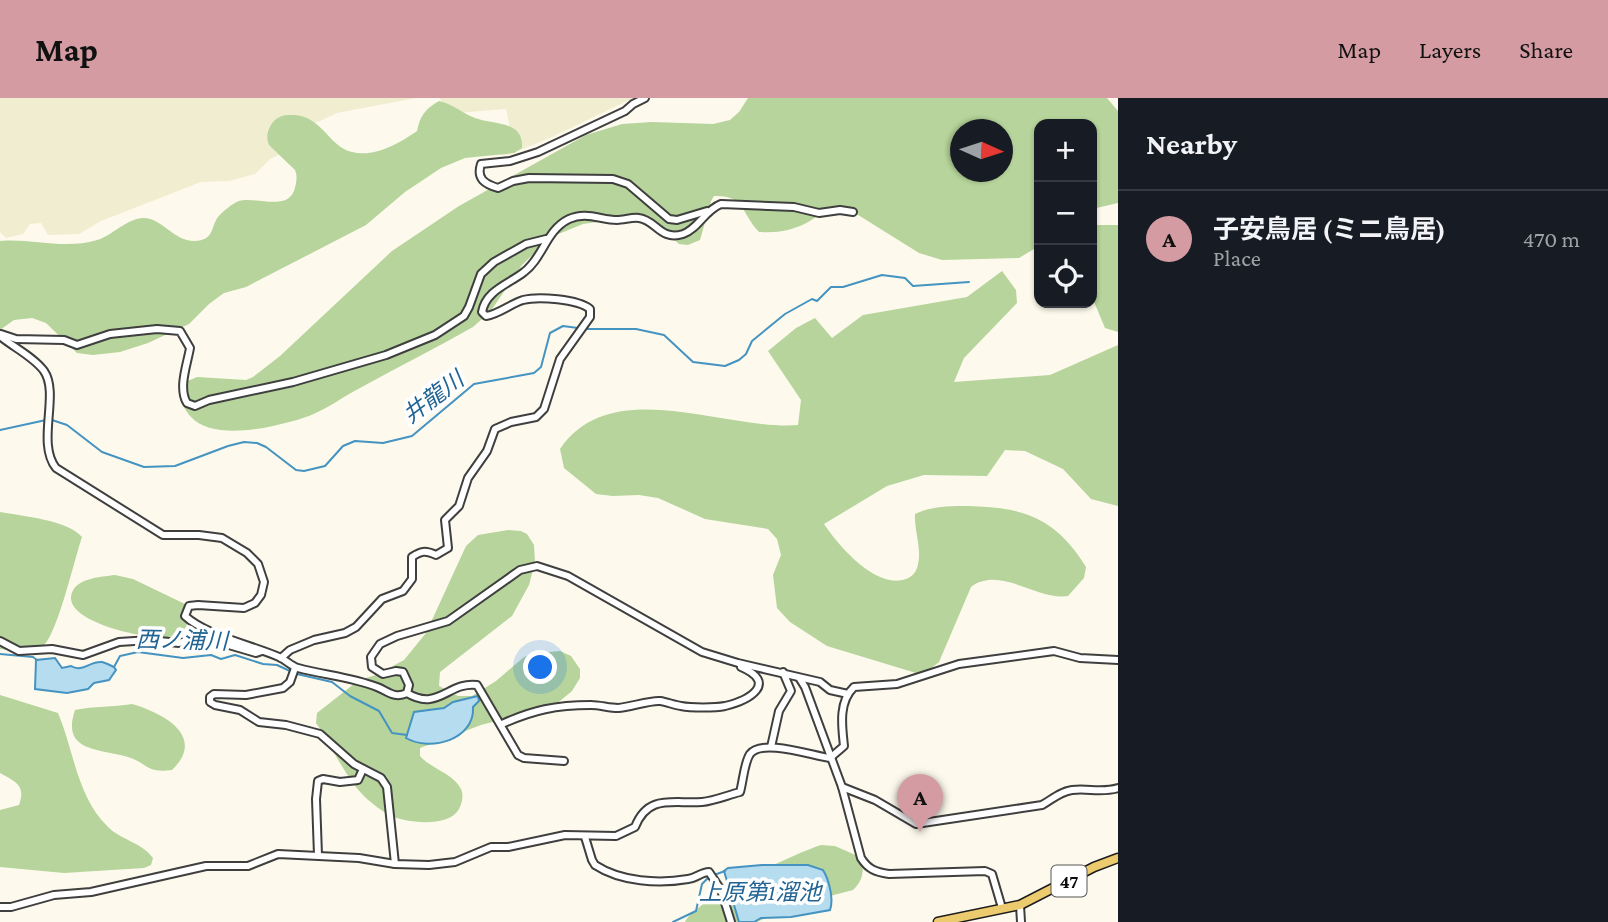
<!DOCTYPE html>
<meta charset="utf-8">
<style>
body{margin:0;font-family:"Crimson Pro","Noto Sans JP",serif;background:#20242c;color:#f1f3f6}
.controls{position:absolute;right:21px;top:21px;display:grid;overflow:hidden;border-radius:14px;box-shadow:0 2px 5px #0004}
.controls button{width:63px;height:63px;display:grid;place-items:center;padding:0;border:0;border-bottom:2px solid #363941;background:#171b24;color:#f1f3f6;font:35px sans-serif}
.compass{position:absolute;left:950px;top:21px;width:63px;height:63px;border-radius:50%;background:#171b24;box-shadow:0 2px 5px #0004;rotate:93deg}
.you{position:absolute;left:541px;top:570px;width:24px;height:24px;margin:-18px;border:5px solid #fff;border-radius:50%;background:#1a73e8;box-shadow:0 0 0 10px #1a73e833}
.badge{display:grid;place-items:center;width:46px;height:46px;border-radius:50%;background:#d49ca2;color:#111;font-size:23px;font-weight:700}
.pin{position:absolute;translate:-50% -58px;filter:drop-shadow(0 2px 4px #0008)}
.pin::after{content:'';position:absolute;top:37px;width:24px;height:21px;background:inherit;clip-path:polygon(0 0,100% 0,50% 100%)}
.list{margin:0;padding:0;list-style:none}
h2{display:flex;justify-content:space-between;align-items:center;height:91px;margin:0;padding:0 28px;font-size:30px}
h2 small{font-size:23px;font-weight:400;color:#9ea1a6}
.list li{display:grid;grid-template-columns:46px 1fr auto;gap:21px;align-items:center;box-sizing:border-box;height:98px;padding:0 28px;border-top:2px solid #363941}
.list b{display:block;font-size:26px;white-space:nowrap}
.list p{margin:0;font-size:23px;white-space:nowrap;color:#9ea1a6}
.list em{font-size:23px;font-style:normal;color:#9ea1a6}
.icon{flex:none;width:38px;height:38px;fill:none;stroke:currentColor;stroke-width:2;stroke-linecap:round;stroke-linejoin:round}
.map{position:relative;flex:none;width:1118px;height:824px;overflow:hidden}
header{display:flex;align-items:center;gap:42px;box-sizing:border-box;height:98px;padding:0 35px;background:#d49ca2;color:#111}
header strong{font-size:33px}
nav{display:flex;gap:38px;margin-inline-start:auto;font-size:24px}
main{display:flex}
aside{flex:1;background:#171b24}
.map>svg:first-child{display:block}
.farmland{fill:#f1edd0}
.forest{fill:#b6d49b;fill-rule:evenodd}
.water{fill:#b6dcf0;stroke:#4493c1;stroke-width:2}
.lines{fill:none;stroke-linecap:round;stroke-linejoin:round}
.stream{stroke:#4493c1;stroke-width:2}
.minor-casing{stroke:#3f3f3f;stroke-width:10}
.major-casing{stroke:#1d1d1d;stroke-width:11}
.minor{stroke:#fff;stroke-width:6}
.major{stroke:#ecca6e;stroke-width:8}
.labels{text-anchor:middle;dominant-baseline:central;stroke-width:7;stroke-linejoin:round;paint-order:stroke}
.shield{fill:#fff;stroke:#555;stroke-width:2}
.shield-label{font-size:19px;font-weight:bold;fill:#0c0c0c}
.water-label{font-size:23px;font-style:italic;fill:#216493;stroke:#fff}
</style>
<header>
<strong>Map</strong>
<nav><a>Map</a><a>Layers</a><a>Share</a></nav>
</header>
<main>
<div class="map">
<svg width="1118" height="824" viewBox="0 0 1118 824">
<rect width="100%" height="100%" fill="#fdfaed"/>
<!-- farmland -->
<g class="farmland">
<polygon points="0,0 416,0 337,15 318,24 291,27 287,53 270,61 255,76 229,83 201,84 101,123 79,136 48,137 41,125 30,126 23,136 6,140 0,134"/>
<polygon points="440,0 633,0 550,40 508,57 496,57 513,44 506,11 457,15 444,10"/>
</g>
<!-- forest -->
<g class="forest">
<path d="M748,0H1107L1118,13V105L1092,111V26H1039V148L1019,160L942,162L919,155L847,110C823,105 825,115 808,124C792,133 777,135 759,134C741,115 745,97 714,98L711,103L700,142L688,147L679,146L659,128L625,120L583,126L551,139L522,167L490,214L473,229C436,250 398,269 360,290C344,298 327,311 309,318C280,328 215,345 191,319C182,309 178,298 181,286L197,279L246,282L253,279L280,258L392,153L459,108L586,37L622,26L652,24L713,26L730,22L739,14ZM960,32H1002V74H960Z"/>
<path d="M439,3C453,6 462,15 475,20C493,27 524,22 522,50L514,55L465,60L441,70L405,94L366,127L246,189L224,195L209,206L189,226L148,245L120,254L93,257L77,255L46,225L32,220L14,222L0,232V143C32,140 64,152 97,142C112,138 128,119 145,120C164,122 174,143 194,143C215,142 210,130 218,119C222,114 233,105 239,103C255,98 286,113 294,93C296,86 298,79 295,72L269,47C266,39 267,34 271,27C275,20 282,17 289,17C322,15 327,48 352,54C374,60 400,45 417,33C420,18 425,11 439,3Z"/>
<polygon points="1095,127 1118,127 1118,234 1105,230 1092,199 1092,128"/>
<path d="M1002,173L1016,192L1017,205L964,260L954,284L1050,277L1118,247V408L1091,401L1063,371L1025,353L1005,352L987,378L924,377L887,388L824,426C838,447 876,492 906,481C911,479 915,476 917,470C923,452 914,434 915,416C932,408 949,408 968,408C1023,409 1056,420 1086,469L1084,480L1068,498C1037,503 1000,467 971,489L939,564L930,571L916,575L827,548L790,524L777,510L773,477L781,457L777,441L768,431L705,421L658,400L639,397L613,398L596,396L564,370L560,351C611,275 726,333 798,327L801,302L768,253L796,230L815,220L832,240L863,217L967,199Z"/>
<path d="M0,414C22,418 68,422 82,439C75,459 57,538 43,548C33,556 12,553 0,551Z"/>
<path d="M508,432L521,433L527,436L534,447L535,464L529,487L512,518L440,574L439,588L458,598H472L496,583L524,559L540,555L560,553L571,558L580,571V580L572,593L554,608L481,627L420,650V658C431,671 453,675 461,691C464,698 462,705 459,711C449,730 405,725 389,717C382,713 373,706 367,701C347,683 332,648 316,625L317,615L359,582L376,577L404,562L426,535L466,448L478,437Z"/>
<path d="M115,477L133,481L187,507C192,518 187,535 175,538C154,544 69,526 71,499C73,480 100,479 115,477Z"/>
<path d="M0,597L58,615C74,653 77,699 108,729C121,742 141,744 153,760L151,767L144,770L64,775L0,769V712L19,707C26,687 16,684 0,675Z"/>
<path d="M132,606C163,615 207,638 172,672C148,675 150,668 131,660C103,650 60,656 75,612C94,608 113,609 132,606Z"/>
<path d="M821,747L835,748L860,759C865,772 863,783 853,792L795,807L757,824H685C694,802 796,755 821,747Z"/>
</g>
<!-- water -->
<g class="water">
<path d="M55,560L62,570L71,568C83,575 89,563 102,564C106,565 110,567 114,569L116,572L109,582L94,585L88,591L67,595L35,591L36,562Z"/>
<path d="M478,598L479,603L473,609C475,642 430,654 406,640L414,614L444,610L453,604Z"/>
<path d="M762,767H808L823,772C829,782 834,801 830,812L791,819L761,820L754,824H739L724,773L728,770Z"/>
</g>
<g class="lines">
<!-- stream -->
<g class="stream">
<polyline points="583,231 636,231 664,237 693,264 725,268 739,262 746,256 752,243 785,216 812,201 817,203 831,189 843,189 882,177 905,180 913,188 969,184"/>
<polyline points="52,322 67,327 102,354 144,369 175,368 228,348 244,344 257,345 266,349 296,372 304,373 325,368 343,348 355,343 383,345 412,338 474,286 534,275 541,269 550,235 563,228 578,230"/>
<polyline points="0,332 46,322"/>
<polyline points="0,556 33,559 37,562"/>
<polyline points="114,569 120,558 138,554 183,560 211,557 221,561 235,557 263,566 277,567 290,573"/>
<polyline points="297,576 332,584 350,598 379,613 392,635 407,637"/>
<polyline points="714,777 725,773"/>
<polyline points="673,824 696,813 702,786 709,779"/>
</g>
<defs>
<g id="minor">
<path d="M645,0L633,6L625,13L538,54L510,63L481,66C476,81 485,86 498,90L513,83L529,80L613,81L628,86L669,121L677,122L707,113"/>
<path d="M1,236L16,241L64,242L77,247L110,236L157,231L180,233L190,250C187,267 178,290 187,305L195,308L209,302L293,284L386,257L435,237L464,218L469,209L481,176L494,164L526,146L546,141"/>
<path d="M0,238C13,249 34,259 44,273C60,296 36,345 56,370L163,437H199L222,440L247,455L258,466L264,484L261,497L255,505L244,510L198,507L189,508L185,518C207,538 252,547 279,559C286,562 291,568 298,570C324,577 351,579 377,589C388,593 394,601 407,595L409,587L403,574L396,573L383,576L372,569L371,559L380,546L397,538L448,523L520,472L537,468L568,478L702,554L738,565L820,584L830,592L848,596"/>
<polyline points="0,543 19,553 52,551 83,557 119,544 150,542 179,545 195,540 212,542 256,555 262,553"/>
<path d="M281,560L290,552L314,542L345,535L356,529L382,501L403,493L412,481V459C421,453 425,452 436,457L448,450L445,422L459,408L468,380L487,353L495,331L511,324L536,319L544,311L560,261L590,219V211C578,201 538,198 523,202C510,206 499,216 486,218L482,214C486,192 509,186 524,174C543,160 546,132 569,121C586,113 601,122 617,122C624,122 632,119 639,120C656,122 660,143 683,136C698,131 705,112 721,106L794,109L819,115L840,112L853,114"/>
<polyline points="295,570 290,584 283,590 246,597 214,596 210,599 210,604 215,607 240,612 259,624 286,627 320,636 354,666 381,680 387,689 395,766"/>
<path d="M800,581L805,589L842,689L861,760C868,771 875,774 889,776L985,773L992,776L1002,810"/>
<path d="M407,595C438,614 449,583 477,587L518,657L524,660L564,663"/>
<path d="M502,626C533,612 556,607 591,607C600,607 609,610 618,610C630,609 651,602 660,603C667,604 674,607 681,608C691,610 715,610 725,608C750,602 778,585 741,569"/>
<polyline points="771,649 779,613 791,593 783,574"/>
<path d="M842,689L875,702L916,726L1042,707C1053,701 1059,694 1072,692C1088,690 1102,695 1118,690"/>
<path d="M585,739L592,762L595,767C621,784 659,786 688,781C697,780 701,774 709,774L721,792L731,824"/>
<polyline points="318,757 316,701 318,683 323,681 340,684 358,682 363,671"/>
<polyline points="1020,807 1021,824"/>
<path d="M0,809H11L54,797L91,794L206,768H248L278,756L359,760L395,766L429,767L455,764L491,749H508L565,737L616,738L635,729C648,696 672,706 702,704C714,703 728,697 740,694C743,684 744,665 750,656C762,640 813,658 830,660L844,648C842,629 838,604 854,589L897,586L959,566L1054,553L1080,560L1118,562"/>
</g>
<polyline id="major" points="938,824 1020,807 1094,769 1118,760"/>
</defs>
<!-- minor casing -->
<use href="#minor" class="minor-casing"/>
<!-- major casing -->
<use href="#major" class="major-casing"/>
<!-- minor -->
<use href="#minor" class="minor"/>
<!-- major -->
<use href="#major" class="major"/>
</g>
<g class="labels">
<!-- shield labels -->
<rect class="shield" x="1051.5" y="767.5" width="35" height="31" rx="5"/>
<g class="shield-label">
<text x="1069" y="783">47</text>
</g>
<!-- water labels -->
<g class="water-label">
<text transform="translate(433 299) rotate(-37)">井龍川</text>
<text transform="translate(182 542) rotate(1)">西ノ浦川</text>
<text x="760" y="794">上原第1溜池</text>
</g>
</g>
</svg>
<div class="controls">
<button>+</button>
<button>−</button>
<button><svg class="icon" aria-label="locate" viewBox="0 0 24 24"><circle cx="12" cy="12" r="6"/><path d="M12 2v4M12 18v4M2 12h4M18 12h4"/></svg></button>
</div>
<svg class="compass" viewBox="-18 -18 36 36"><path d="M0-13l5 13h-10z" fill="#e53935"/><path d="M0 13l5-13h-10z" fill="#9ea1a6"/></svg>
<div class="you"></div>
<div class="pin badge" style="left:920px;top:734px">A</div>
</div>
<aside>
<h2>Nearby<small></small></h2>
<ul class="list">
<li><span class="badge">A</span><div><b>子安鳥居 (ミニ鳥居)</b><p>Place</p></div><em>470 m</em></li>
</ul>
</aside>
</main>
